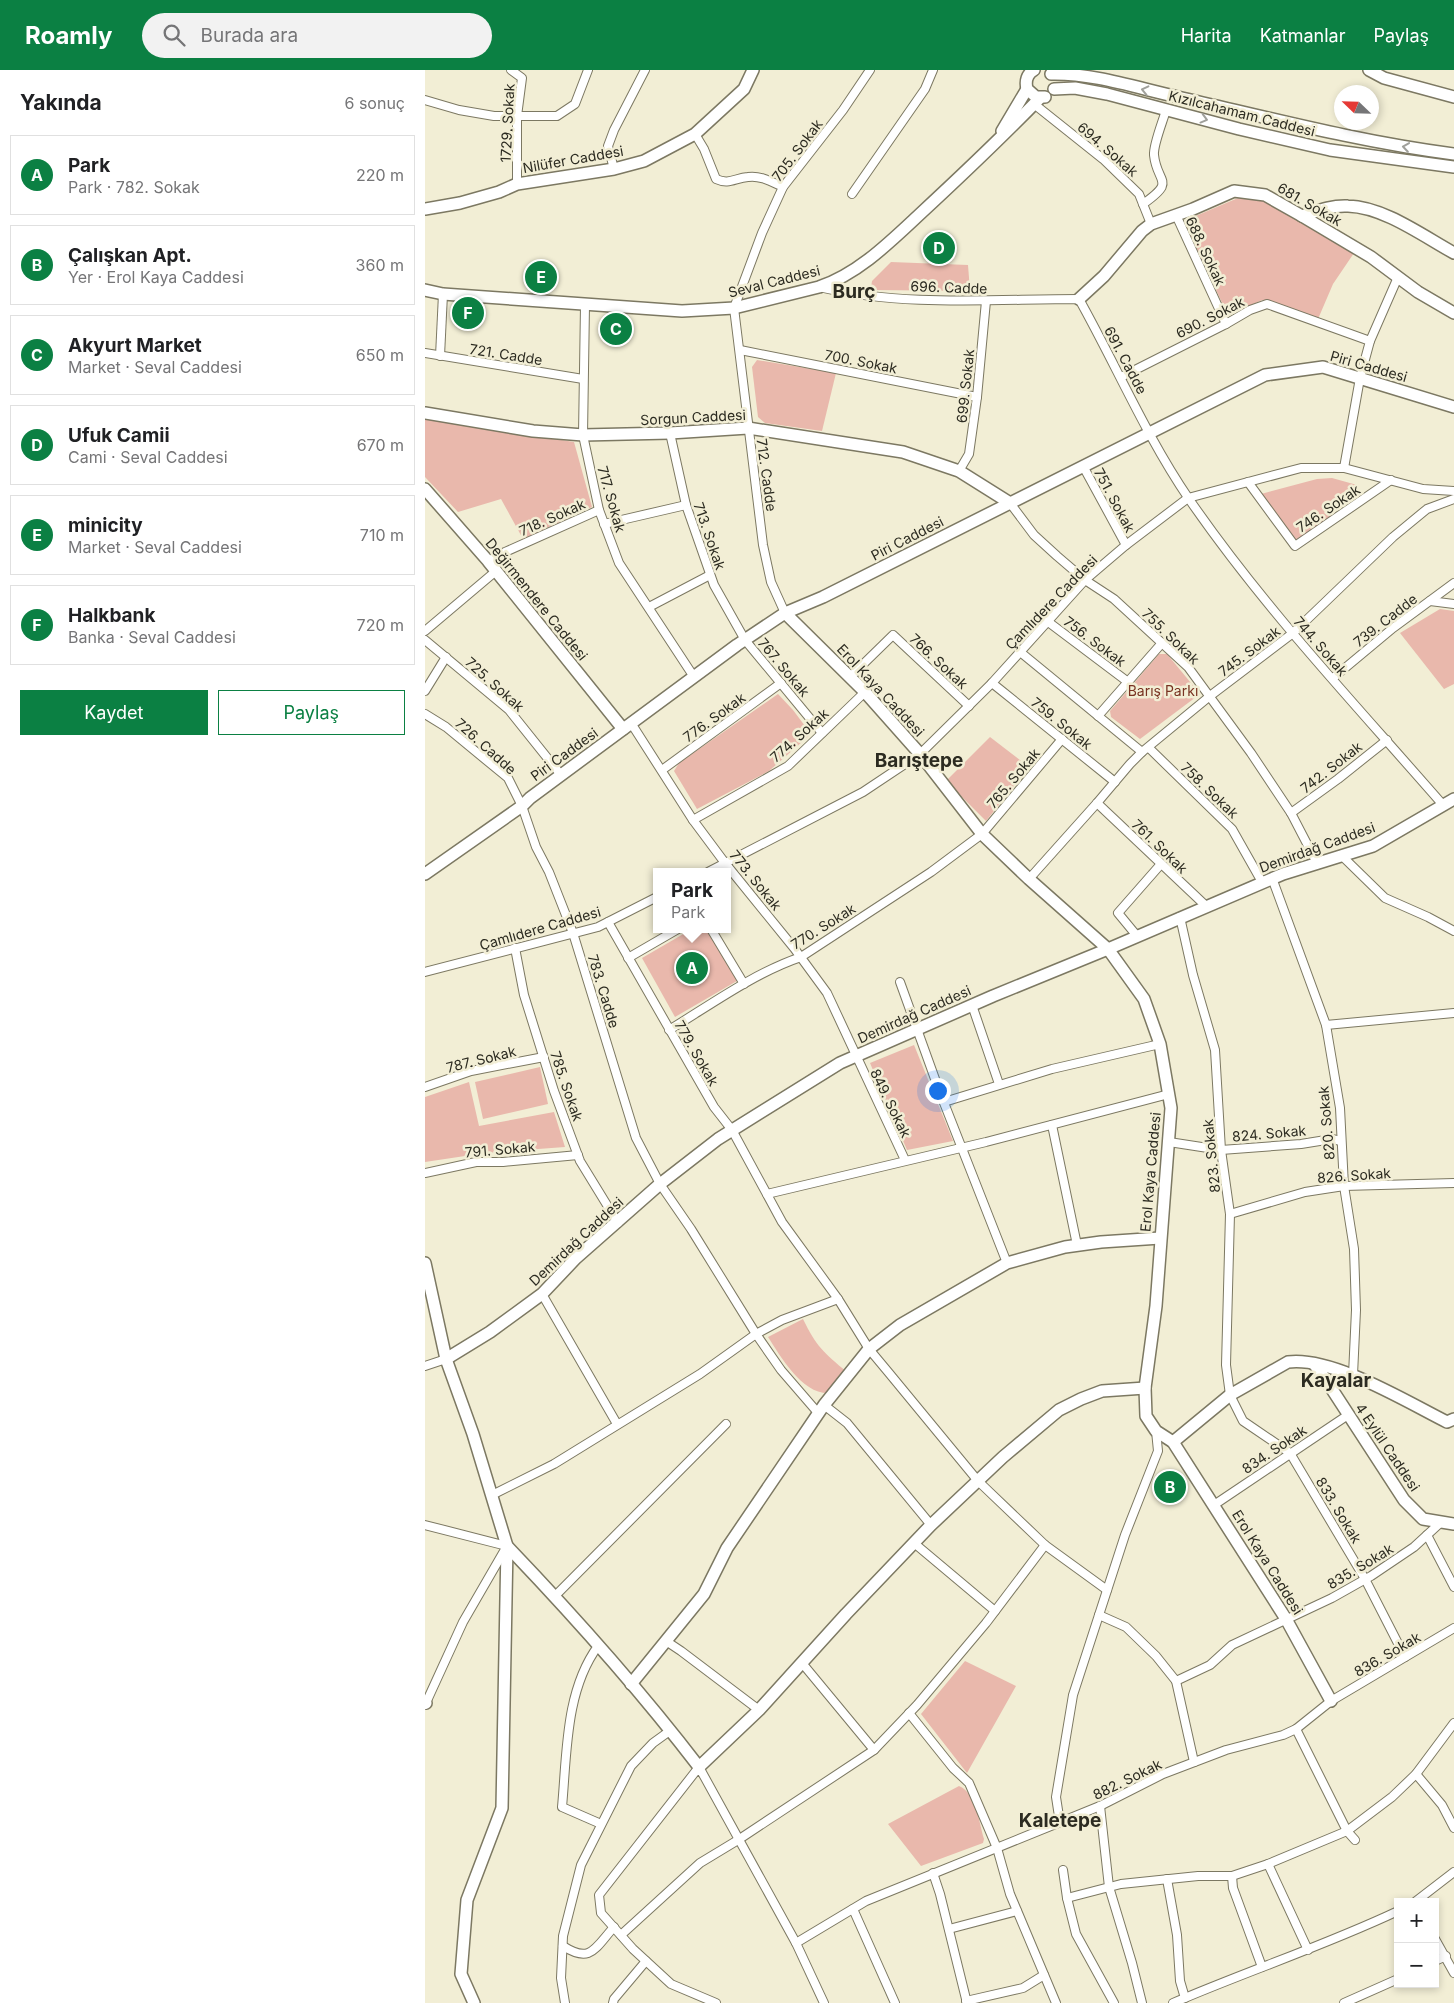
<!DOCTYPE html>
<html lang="tr">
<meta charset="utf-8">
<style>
body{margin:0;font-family:Inter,sans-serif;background:#f2f2f2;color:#202124}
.controls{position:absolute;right:15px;bottom:15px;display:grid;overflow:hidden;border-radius:0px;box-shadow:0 2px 8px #0003}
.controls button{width:45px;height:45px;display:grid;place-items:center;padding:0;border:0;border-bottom:1px solid #e0e0e0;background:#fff;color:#202124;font:25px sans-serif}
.compass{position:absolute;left:909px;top:15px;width:45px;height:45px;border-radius:50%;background:#fff;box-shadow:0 2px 8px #0003;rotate:293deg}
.you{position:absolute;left:512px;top:1020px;width:18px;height:18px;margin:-12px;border:4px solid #fff;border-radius:50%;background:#1a73e8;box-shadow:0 0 0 8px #1a73e833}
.badge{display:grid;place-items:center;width:32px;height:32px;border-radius:50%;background:#0b8043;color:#fff;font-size:16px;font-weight:700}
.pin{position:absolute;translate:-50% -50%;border:2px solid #fff;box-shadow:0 1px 5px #0006}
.popup{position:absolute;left:228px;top:798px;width:78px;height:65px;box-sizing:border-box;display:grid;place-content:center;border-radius:0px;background:#fff;filter:drop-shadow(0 1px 4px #0005);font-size:16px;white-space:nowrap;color:#757577}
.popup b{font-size:19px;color:#202124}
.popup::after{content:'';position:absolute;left:50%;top:100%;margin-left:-10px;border:10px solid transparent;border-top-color:#fff}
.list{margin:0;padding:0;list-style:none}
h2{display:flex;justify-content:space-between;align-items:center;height:65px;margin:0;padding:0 20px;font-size:21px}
h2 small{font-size:16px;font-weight:400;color:#757577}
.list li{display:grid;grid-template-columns:32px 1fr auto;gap:15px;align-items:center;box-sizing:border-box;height:80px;margin:0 10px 10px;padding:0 10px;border:1px solid #e0e0e0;border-radius:0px}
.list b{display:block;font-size:19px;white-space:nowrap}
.list p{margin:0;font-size:16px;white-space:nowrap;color:#757577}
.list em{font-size:16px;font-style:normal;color:#757577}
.actions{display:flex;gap:10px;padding:15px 20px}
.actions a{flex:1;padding:11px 0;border:1px solid #0b8043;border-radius:0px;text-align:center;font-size:18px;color:#0b8043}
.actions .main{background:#0b8043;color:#fff}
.icon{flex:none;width:28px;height:28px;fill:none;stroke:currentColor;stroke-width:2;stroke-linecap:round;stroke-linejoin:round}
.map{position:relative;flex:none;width:1029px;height:1933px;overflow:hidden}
header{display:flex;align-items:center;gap:30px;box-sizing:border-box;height:70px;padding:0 25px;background:#0b8043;color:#fff}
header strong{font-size:24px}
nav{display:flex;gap:28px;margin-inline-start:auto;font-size:18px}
.search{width:350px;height:45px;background:#f2f2f2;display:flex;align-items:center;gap:12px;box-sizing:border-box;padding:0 18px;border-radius:28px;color:#757577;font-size:19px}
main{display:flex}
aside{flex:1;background:#fff}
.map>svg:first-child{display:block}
.green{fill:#e9b8ac}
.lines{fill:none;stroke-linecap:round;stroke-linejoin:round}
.street-casing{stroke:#7c7862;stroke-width:10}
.secondary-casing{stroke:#7c7862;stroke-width:14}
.street{stroke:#fff;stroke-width:8}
.secondary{stroke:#fff;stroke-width:11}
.oneway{stroke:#a0a09b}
.labels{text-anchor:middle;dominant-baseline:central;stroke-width:5;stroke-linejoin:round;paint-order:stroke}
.street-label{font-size:14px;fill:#2c2b21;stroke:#f2eed5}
.park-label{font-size:14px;fill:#793322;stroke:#f2eed5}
.district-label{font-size:19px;font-weight:bold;fill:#2c2b21;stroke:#f2eed5}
</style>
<header>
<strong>Roamly</strong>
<div class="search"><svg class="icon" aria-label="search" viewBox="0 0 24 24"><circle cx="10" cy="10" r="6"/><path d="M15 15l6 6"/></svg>Burada ara</div>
<nav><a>Harita</a><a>Katmanlar</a><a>Paylaş</a></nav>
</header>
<main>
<aside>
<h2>Yakında<small>6 sonuç</small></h2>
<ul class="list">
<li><span class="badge">A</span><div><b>Park</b><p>Park · 782. Sokak</p></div><em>220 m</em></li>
<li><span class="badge">B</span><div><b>Çalışkan Apt.</b><p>Yer · Erol Kaya Caddesi</p></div><em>360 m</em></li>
<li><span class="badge">C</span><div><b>Akyurt Market</b><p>Market · Seval Caddesi</p></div><em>650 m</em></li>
<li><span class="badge">D</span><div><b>Ufuk Camii</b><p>Cami · Seval Caddesi</p></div><em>670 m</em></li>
<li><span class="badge">E</span><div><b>minicity</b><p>Market · Seval Caddesi</p></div><em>710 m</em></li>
<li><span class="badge">F</span><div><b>Halkbank</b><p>Banka · Seval Caddesi</p></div><em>720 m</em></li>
</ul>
<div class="actions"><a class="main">Kaydet</a><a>Paylaş</a></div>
</aside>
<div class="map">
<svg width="1029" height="1933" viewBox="0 0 1029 1933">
<rect width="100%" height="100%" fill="#f2eed5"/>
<!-- green -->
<g class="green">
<polygon points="813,128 839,129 929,183 908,214 893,249 837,230 809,243 799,237 759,151"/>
<polygon points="466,192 543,195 545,221 448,220 446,218 447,211"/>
<polygon points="332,290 411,303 397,361 340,353 333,347 327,297"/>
<polygon points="0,348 149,372 167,437 98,469 76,429 33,442 0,407"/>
<polygon points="907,408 932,415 910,430 907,437 914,449 874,476 836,424 892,409"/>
<polygon points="1015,539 1029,541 1029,614 1019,619 975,563"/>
<polygon points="734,584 742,584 775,624 715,669 686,647 685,641"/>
<polygon points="353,624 368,640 386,664 344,701 272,739 249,701 254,693"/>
<polygon points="565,667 604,697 561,751 521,711"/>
<polygon points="267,859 289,859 317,908 250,947 217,888"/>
<polygon points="489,975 528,1071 482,1080 445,993"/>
<polygon points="115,997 123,1034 58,1049 50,1012"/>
<polygon points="44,1012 54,1056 129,1042 140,1077 60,1083 0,1092 0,1027"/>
<path d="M378,1249C391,1276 399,1283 422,1302L406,1323C378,1326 356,1287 343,1267Z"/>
<polygon points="540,1591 591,1616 542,1703 496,1644"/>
<path d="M534,1716C551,1723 554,1752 559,1769L558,1773L496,1796L463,1754Z"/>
</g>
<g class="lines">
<defs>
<g id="street">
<polyline points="86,0 97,8 92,46 92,114"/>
<polyline points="0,30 34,40 69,46 132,46 150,34 163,0"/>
<polyline points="609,34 678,89 714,124 726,154"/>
<path d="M270,64L279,79L291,109C304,115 310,108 323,107C335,105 347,112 358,117"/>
<polyline points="189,99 183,76 189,60 220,0"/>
<polyline points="427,124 500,19 508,0"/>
<path d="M718,134C752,110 732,114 729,85C728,75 738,51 741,40"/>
<polyline points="751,145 801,254"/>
<path d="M394,217C479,237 568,229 654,229C691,295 721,366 764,429C839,538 931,635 1018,735"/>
<polyline points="160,235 158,365 174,440 194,493 269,607"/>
<polyline points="315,280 552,327"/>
<polyline points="0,283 158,309"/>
<polyline points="15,286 18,224"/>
<polyline points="696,307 801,254 825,240 842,234 945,271"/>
<polyline points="245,363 261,435 289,515 320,570 397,663"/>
<polyline points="658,396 701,475"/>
<polyline points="919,398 935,308 945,271 973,207"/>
<polyline points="534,401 544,384 552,327 561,231"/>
<polyline points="823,412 870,476 966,410"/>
<polyline points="585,433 609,465 632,486 660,510 689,529 763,597 826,683 866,743 892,793"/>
<polyline points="179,454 261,435"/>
<polyline points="63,491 80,482 174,440"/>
<polyline points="1005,531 1029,534"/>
<polyline points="224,537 285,505"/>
<polyline points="360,543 346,512 338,475 309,238 337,163 358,117 418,40 445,0"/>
<polyline points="622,551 703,612"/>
<polyline points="0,561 71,501"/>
<polyline points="0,570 84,640 136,705"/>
<polyline points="594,581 717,682"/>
<polyline points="425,607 468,565 544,636"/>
<polyline points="908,608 968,558 1029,513"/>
<polyline points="567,613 690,712"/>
<polyline points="0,621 21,587"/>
<polyline points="0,644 21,657 83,708 97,736 111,777 124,802 148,863 211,1068 235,1114 266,1159 331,1264 356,1300 394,1344"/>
<polyline points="673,646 737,573"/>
<polyline points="206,653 268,750 300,793 369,878 402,923 480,1090"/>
<polyline points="724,678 807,759 837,812"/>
<polyline points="237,700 356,613"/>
<polyline points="672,733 781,836"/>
<polyline points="866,743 913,709 962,670"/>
<polyline points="268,750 363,696 440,622"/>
<polyline points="917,786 960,828 1003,847 1029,861"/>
<polyline points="283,802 438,722 495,684 567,613 660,510 701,475 763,428 876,398 919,398 998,419 1029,421"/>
<polyline points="847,808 901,955 915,1038 919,1116 929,1179 931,1240 928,1305"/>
<polyline points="604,809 672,733 705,694 717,682 785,626 868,563 968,467 1002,439 1029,429"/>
<polyline points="755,847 768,905 790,980 796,1080 805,1144 801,1295 805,1325 818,1351 865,1383 940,1509 980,1587"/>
<polyline points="183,852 289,1037 307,1060 357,1152 413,1229 444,1279 464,1303 553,1411 620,1475 682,1520"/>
<polyline points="286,859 319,914"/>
<polyline points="712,866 693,843 736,794"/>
<polyline points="90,878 99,925 129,1021 155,1091 193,1153"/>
<polyline points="203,888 253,859"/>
<polyline points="0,902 173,857 232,827"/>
<polyline points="475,912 514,1020 582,1193"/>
<polyline points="547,935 574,1014"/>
<polyline points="901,955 1029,943"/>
<path d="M244,960C287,934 329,903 376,887L506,802L557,764L637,669"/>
<polyline points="0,1017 46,1001 119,987"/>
<polyline points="519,1032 627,999 735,974"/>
<polyline points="627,1055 652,1175"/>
<polyline points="744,1072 796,1080 876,1074 907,1069 916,1071"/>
<polyline points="0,1103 51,1092 78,1092 153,1085"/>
<polyline points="342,1124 561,1072 744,1024"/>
<polyline points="805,1144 880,1122 919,1116 1029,1113"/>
<polyline points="117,1224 192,1354"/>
<polyline points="0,1296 21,1289"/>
<polyline points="399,1335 422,1353 506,1455"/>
<polyline points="67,1425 129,1394 275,1304 331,1264 357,1250 413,1229"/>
<polyline points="789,1435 923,1345"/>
<polyline points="0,1455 82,1476 38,1552 0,1635"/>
<polyline points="1002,1465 1029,1517"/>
<polyline points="489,1473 570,1541"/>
<polyline points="130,1526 301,1354"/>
<polyline points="674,1545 701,1557 731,1586 751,1611 769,1692"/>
<polyline points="241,1571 256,1581 334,1640"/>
<path d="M173,1576C140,1621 142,1684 137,1737L176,1754"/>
<polyline points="377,1593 449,1680"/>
<polyline points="751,1611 785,1595 807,1575 907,1528 946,1506 989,1477 1015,1453"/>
<polyline points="484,1643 528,1698 544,1713 572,1778 585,1824 631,1933"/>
<polyline points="871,1659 922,1761 930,1770"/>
<polyline points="991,1704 1017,1735 1029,1758"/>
<polyline points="675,1736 684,1817 707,1893 717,1933"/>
<polyline points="635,1753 631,1727 648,1625 700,1465 733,1381 731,1361"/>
<polyline points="843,1794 883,1880"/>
<polyline points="638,1800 642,1828 651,1864 689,1933"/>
<polyline points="508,1803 515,1824 542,1933"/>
<polyline points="807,1806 808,1818 837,1897"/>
<polyline points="742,1809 752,1865 755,1911 760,1928"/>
<polyline points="642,1828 696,1814 773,1806 807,1806 843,1794 922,1761 967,1727 991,1704 1029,1653"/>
<polyline points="990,1832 1029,1802"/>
<polyline points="428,1839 470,1933"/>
<polyline points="524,1859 592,1841"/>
<polyline points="196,1865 275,1793 313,1770 449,1680 492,1635 561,1553 620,1475"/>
<polyline points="1010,1869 1029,1903"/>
<polyline points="371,1873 441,1831 675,1736 738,1704 801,1680 858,1665 871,1659 906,1631 1029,1558"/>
<path d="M138,1876C166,1894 170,1878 189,1857"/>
<polyline points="1010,1891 1021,1886"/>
<polyline points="541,1931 598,1918 619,1905"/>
<polyline points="140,1933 136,1908 138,1866 156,1795 206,1696 228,1673 246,1660"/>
<polyline points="188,1933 189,1929 221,1891"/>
<polyline points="291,1933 246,1914 208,1879 176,1843 174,1825 274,1697 371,1873 399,1933"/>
<path d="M748,1933C822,1901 899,1876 973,1841"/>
<polyline points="919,1933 973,1909"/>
</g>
<g id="secondary">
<path d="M609,0C602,4 600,11 602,19L611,27H620"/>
<polyline points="944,0 959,8 1029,27"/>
<path d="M626,4C668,3 712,18 753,27C845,48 935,72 1029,84"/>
<polyline points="629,19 650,18 682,24 814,59 905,80 1029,97"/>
<polyline points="577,61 602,19"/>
<polyline points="0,139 35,133 74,122 92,114 189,99 219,91 270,64 319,19 328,0"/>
<path d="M877,146C892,141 907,135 923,136C959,137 998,166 1029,183"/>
<path d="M0,220L18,224L257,241L309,238L394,217C433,204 465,172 495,144C536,106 576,68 615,28"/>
<polyline points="654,229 679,206 717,161 726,154 768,139 809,121 840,125 877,146 946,187 993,222 1029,243"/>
<polyline points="0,343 108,361 158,365 245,363 323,358 478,382 534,401 585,433"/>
<polyline points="0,419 63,491 198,659"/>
<polyline points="360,543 440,622 495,684 557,764 604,809 683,879 719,929 735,974 746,1038 731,1236 720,1318 721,1346 731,1361 748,1372 861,1549 906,1631"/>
<polyline points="0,804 97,736 105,728 312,575 360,543 398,527 840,305 898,297 1029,337"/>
<polyline points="0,1193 21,1289 48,1364 82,1476 77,1738 42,1830 36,1904 49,1933"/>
<polyline points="21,1289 65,1262 117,1224 151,1188 235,1114 293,1069 415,993 568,926 683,879 858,804 948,776 1029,729"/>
<polyline points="889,1294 899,1307 979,1430 998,1449 1029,1454"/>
<path d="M748,1372L805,1325L863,1292C907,1286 982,1332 1022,1352L1029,1349"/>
<path d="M82,1476C149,1546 215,1620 274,1697L334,1640L421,1544L506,1455L578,1387L634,1340L656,1329L677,1321L720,1318"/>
<polyline points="206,1614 279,1524 302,1478 399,1335 444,1279 475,1255 582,1193 640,1177 676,1172 735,1168"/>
<polyline points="0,1633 1,1633"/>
</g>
</defs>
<!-- street casing -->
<use href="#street" class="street-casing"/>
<!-- secondary casing -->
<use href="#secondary" class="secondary-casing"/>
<!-- street -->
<use href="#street" class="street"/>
<!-- secondary -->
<use href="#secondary" class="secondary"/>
</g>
<!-- one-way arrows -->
<defs><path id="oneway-chevron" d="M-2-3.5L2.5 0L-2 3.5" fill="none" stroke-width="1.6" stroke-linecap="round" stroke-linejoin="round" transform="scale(1.25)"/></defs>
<g class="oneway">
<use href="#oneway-chevron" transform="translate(720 20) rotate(-167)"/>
<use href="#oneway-chevron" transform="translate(779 49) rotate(15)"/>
<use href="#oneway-chevron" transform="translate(981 77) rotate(-172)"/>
</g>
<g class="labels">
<!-- street labels -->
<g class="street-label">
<text transform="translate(817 43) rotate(14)">Kızılcahamam Caddesi</text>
<text transform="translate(82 53) rotate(-87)">1729. Sokak</text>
<text transform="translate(683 79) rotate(41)">694. Sokak</text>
<text transform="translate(372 80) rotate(-53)">705. Sokak</text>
<text transform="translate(148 89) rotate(-10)">Nilüfer Caddesi</text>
<text transform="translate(885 134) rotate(30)">681. Sokak</text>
<text transform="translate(781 181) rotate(65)">688. Sokak</text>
<text transform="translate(349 211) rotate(-14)">Seval Caddesi</text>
<text transform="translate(524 217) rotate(2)">696. Cadde</text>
<text transform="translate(785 247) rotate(-27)">690. Sokak</text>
<text transform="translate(81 284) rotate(9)">721. Cadde</text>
<text transform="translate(701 290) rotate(62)">691. Cadde</text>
<text transform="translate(436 291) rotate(11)">700. Sokak</text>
<text transform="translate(944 296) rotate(16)">Piri Caddesi</text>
<text transform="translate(540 316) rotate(-84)">699. Sokak</text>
<text transform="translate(268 347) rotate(-3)">Sorgun Caddesi</text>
<text transform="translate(342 405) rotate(82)">712. Cadde</text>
<text transform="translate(187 429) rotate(74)">717. Sokak</text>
<text transform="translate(690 430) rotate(62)">751. Sokak</text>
<text transform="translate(903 438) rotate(-34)">746. Sokak</text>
<text transform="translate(127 447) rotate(-24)">718. Sokak</text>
<text transform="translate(285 466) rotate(71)">713. Sokak</text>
<text transform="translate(482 468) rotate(-27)">Piri Caddesi</text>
<text transform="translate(112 529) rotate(51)">Değirmendere Caddesi</text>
<text transform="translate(626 532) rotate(-46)">Çamlıdere Caddesi</text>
<text transform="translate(960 550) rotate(-38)">739. Cadde</text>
<text transform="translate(746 566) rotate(44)">755. Sokak</text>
<text transform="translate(670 571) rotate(37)">756. Sokak</text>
<text transform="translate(896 576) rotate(49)">744. Sokak</text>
<text transform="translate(824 581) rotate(-37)">745. Sokak</text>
<text transform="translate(514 591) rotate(43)">766. Sokak</text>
<text transform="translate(359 597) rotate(50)">767. Sokak</text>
<text transform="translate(70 614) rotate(42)">725. Sokak</text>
<text transform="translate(456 620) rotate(47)">Erol Kaya Caddesi</text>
<text transform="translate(289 647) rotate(-36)">776. Sokak</text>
<text transform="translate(637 653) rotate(39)">759. Sokak</text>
<text transform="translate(374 665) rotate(-42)">774. Sokak</text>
<text transform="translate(61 676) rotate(42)">726. Cadde</text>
<text transform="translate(139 684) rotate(-36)">Piri Caddesi</text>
<text transform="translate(906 697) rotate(-38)">742. Sokak</text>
<text transform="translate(588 708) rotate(-50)">765. Sokak</text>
<text transform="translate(785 720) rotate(44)">758. Sokak</text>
<text transform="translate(735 776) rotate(44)">761. Sokak</text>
<text transform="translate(892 777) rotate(-20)">Demirdağ Caddesi</text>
<text transform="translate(331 810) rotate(51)">773. Sokak</text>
<text transform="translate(398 856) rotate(-32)">770. Sokak</text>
<text transform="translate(115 858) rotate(-16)">Çamlıdere Caddesi</text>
<text transform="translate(179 921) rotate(73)">783. Cadde</text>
<text transform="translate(489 944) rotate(-24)">Demirdağ Caddesi</text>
<text transform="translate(272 983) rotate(60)">779. Sokak</text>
<text transform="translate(56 989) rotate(-14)">787. Sokak</text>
<text transform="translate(142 1016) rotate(71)">785. Sokak</text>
<text transform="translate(466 1033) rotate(64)">849. Sokak</text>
<text transform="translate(901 1053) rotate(-95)">820. Sokak</text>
<text transform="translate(844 1063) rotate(-5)">824. Sokak</text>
<text transform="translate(75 1079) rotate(-5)">791. Sokak</text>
<text transform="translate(786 1086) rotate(-96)">823. Sokak</text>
<text transform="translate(725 1102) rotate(-85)">Erol Kaya Caddesi</text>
<text transform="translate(929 1105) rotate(-4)">826. Sokak</text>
<text transform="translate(151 1171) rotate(-43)">Demirdağ Caddesi</text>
<text transform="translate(963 1377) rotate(56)">4 Eylül Caddesi</text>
<text transform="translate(849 1379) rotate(-34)">834. Sokak</text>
<text transform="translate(914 1440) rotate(59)">833. Sokak</text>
<text transform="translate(843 1492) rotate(58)">Erol Kaya Caddesi</text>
<text transform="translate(935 1496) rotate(-31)">835. Sokak</text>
<text transform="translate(962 1584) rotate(-30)">836. Sokak</text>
<text transform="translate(702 1709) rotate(-26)">882. Sokak</text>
</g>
<!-- park labels -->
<g class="park-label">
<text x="738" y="620">Barış Parkı</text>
</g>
<!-- district labels -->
<g class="district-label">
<text x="429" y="221">Burç</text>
<text x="494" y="690">Barıştepe</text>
<text x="911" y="1310">Kayalar</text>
<text x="635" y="1750">Kaletepe</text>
</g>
</g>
</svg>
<div class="controls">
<button>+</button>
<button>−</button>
</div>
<svg class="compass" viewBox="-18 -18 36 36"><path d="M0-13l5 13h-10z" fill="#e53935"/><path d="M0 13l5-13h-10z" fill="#757577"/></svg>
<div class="you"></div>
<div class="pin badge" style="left:267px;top:898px">A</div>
<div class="popup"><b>Park</b>Park</div>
<div class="pin badge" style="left:745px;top:1417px">B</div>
<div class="pin badge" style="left:191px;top:259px">C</div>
<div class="pin badge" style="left:514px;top:178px">D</div>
<div class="pin badge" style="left:116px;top:207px">E</div>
<div class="pin badge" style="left:43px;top:243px">F</div>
</div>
</main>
